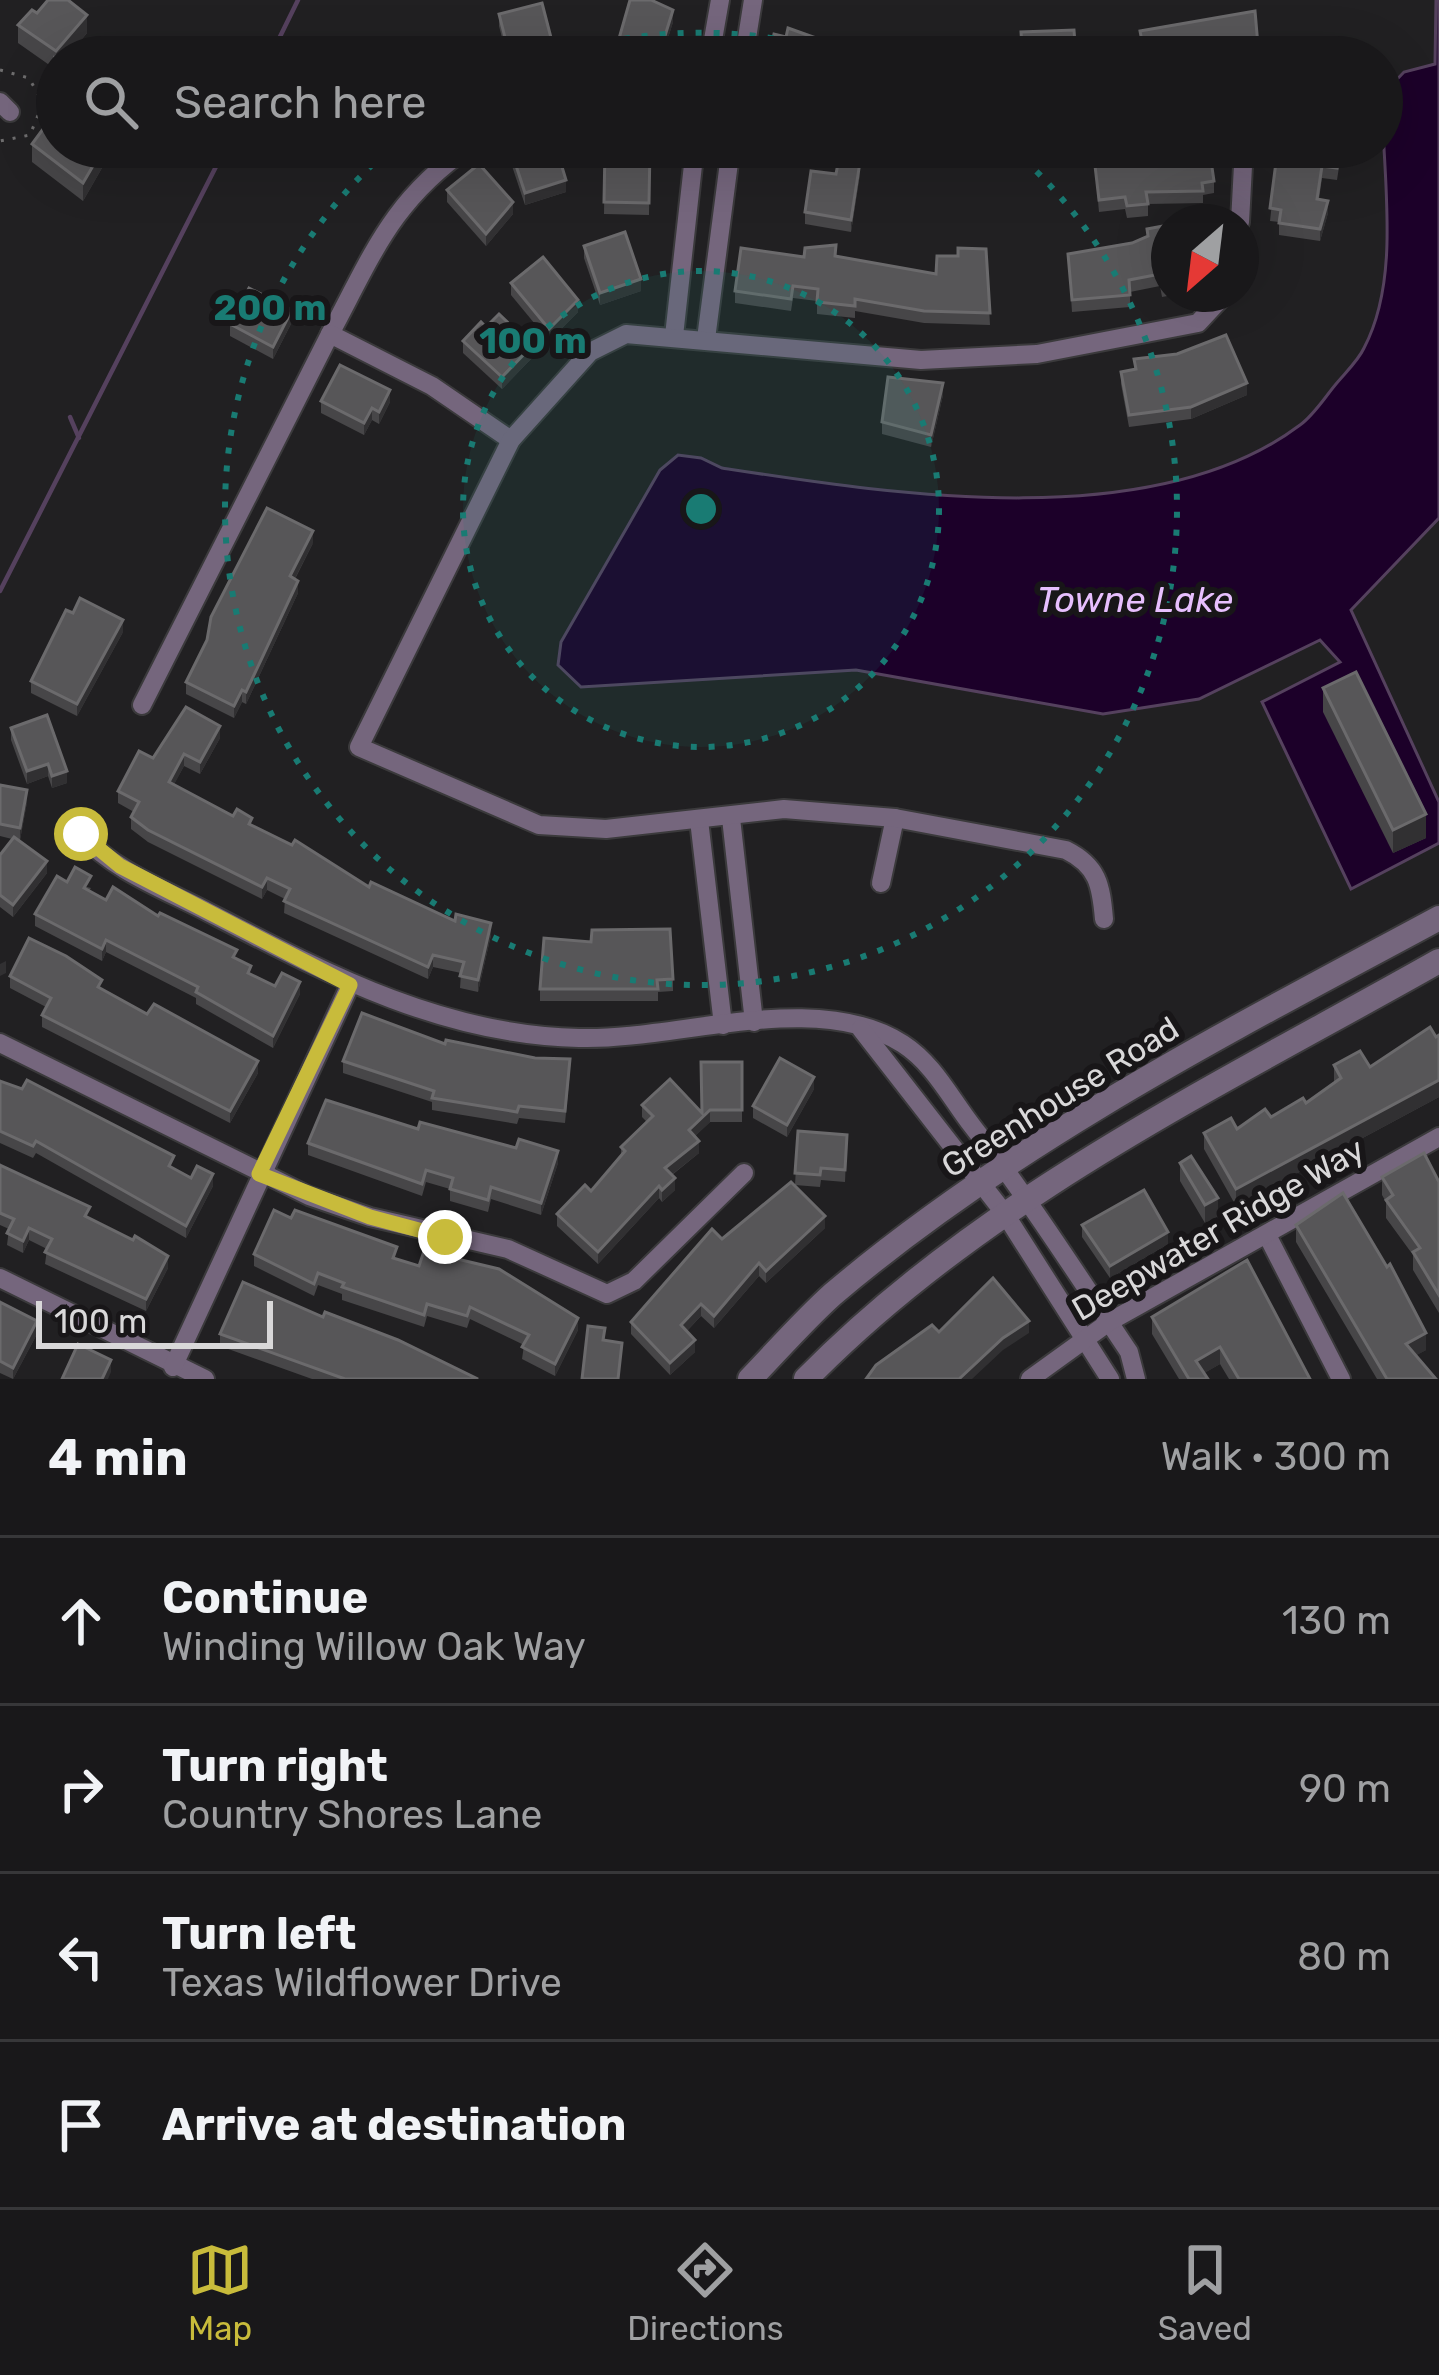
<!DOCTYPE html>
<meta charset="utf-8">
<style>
body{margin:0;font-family:Rubik,sans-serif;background:#262527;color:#f1f3f6}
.compass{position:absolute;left:1151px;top:204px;width:108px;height:108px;border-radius:50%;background:#19181a;box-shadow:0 12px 48px #0002;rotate:208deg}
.scale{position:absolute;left:36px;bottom:30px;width:237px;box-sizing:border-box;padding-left:12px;border:6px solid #d9d8d9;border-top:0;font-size:33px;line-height:42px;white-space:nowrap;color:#d9d8d9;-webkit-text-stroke:9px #181618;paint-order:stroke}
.stop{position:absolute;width:36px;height:36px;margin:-27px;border:9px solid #c8bb3b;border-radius:50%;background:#fff}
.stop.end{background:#c8bb3b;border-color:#fff;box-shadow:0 3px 12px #0008}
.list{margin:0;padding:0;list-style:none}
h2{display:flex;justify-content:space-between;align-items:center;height:156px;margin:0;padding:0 48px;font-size:51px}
h2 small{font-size:39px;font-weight:400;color:#9fa0a2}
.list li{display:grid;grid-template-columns:78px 1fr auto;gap:36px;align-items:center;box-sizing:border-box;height:168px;padding:0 48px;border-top:3px solid #373739}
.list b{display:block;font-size:45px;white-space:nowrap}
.list p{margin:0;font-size:39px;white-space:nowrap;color:#9fa0a2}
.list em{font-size:39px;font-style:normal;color:#9fa0a2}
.icon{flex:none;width:66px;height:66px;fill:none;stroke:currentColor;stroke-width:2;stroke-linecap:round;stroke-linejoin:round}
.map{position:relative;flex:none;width:1439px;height:1379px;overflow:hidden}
.search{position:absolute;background:#19181a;box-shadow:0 12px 48px #0002;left:36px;right:36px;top:36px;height:132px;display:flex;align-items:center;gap:30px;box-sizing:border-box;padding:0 42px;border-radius:66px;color:#9fa0a2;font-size:45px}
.sheet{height:828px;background:#19181a}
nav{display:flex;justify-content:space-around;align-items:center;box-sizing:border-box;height:168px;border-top:3px solid #373739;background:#19181a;font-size:33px;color:#9fa0a2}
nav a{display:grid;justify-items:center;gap:6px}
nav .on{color:#c8bb3b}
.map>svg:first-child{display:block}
.water{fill:#1c0029;stroke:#55415e;stroke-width:3}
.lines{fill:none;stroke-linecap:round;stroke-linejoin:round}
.stream{stroke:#55415e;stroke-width:4.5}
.minor-casing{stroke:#3b3a3c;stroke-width:22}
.tertiary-casing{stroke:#3b3a3c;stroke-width:28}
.path{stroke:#6f6e6f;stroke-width:3;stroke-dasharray:3 9;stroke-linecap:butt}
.minor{stroke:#75667d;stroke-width:18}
.tertiary{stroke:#75667d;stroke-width:24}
.wall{fill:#474648}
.shaded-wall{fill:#313032}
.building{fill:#575658;stroke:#6b6a6c;stroke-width:3}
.route{stroke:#c8bb3b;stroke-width:15}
.ring{fill:none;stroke:#197b73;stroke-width:6;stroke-dasharray:6 12}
.labels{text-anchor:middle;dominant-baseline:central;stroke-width:12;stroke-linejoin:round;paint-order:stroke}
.street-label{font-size:33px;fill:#d9d8d9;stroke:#181618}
.water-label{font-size:36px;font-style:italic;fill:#e7bffe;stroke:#181618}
.centre{fill:#197b73;stroke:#181618;stroke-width:6}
.ring-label{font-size:36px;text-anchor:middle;font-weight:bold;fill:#197b73;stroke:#181618;stroke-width:12;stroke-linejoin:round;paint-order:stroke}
</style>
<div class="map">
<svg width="1439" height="1379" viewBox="0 0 1439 1379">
<rect width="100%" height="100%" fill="#212022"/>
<!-- water -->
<path class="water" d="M1436,0H1439V518L1351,610L1439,802V843L1351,889L1262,702L1340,662L1320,640L1199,699L1103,714L856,670L581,687L558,665L561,642L660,470L678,455L701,458L722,468C891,494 1153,536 1300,425C1314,415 1325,397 1336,384C1345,373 1358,361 1364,348C1402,276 1382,174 1382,95L1404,72L1435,64Z"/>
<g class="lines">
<!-- stream -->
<g class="stream">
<polyline points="270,57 298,0"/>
<polyline points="70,417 79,438"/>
<polyline points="0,591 226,147"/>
</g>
<defs>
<g id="minor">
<polyline points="710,57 720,0"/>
<polyline points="744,57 753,0"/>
<polyline points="0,102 10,112"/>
<polyline points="864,147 992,147"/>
<polyline points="1240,222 1244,147"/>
<path d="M330,334C373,254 392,200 469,147"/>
<polyline points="674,336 695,147"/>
<polyline points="706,339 731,147"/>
<polyline points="142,705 330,334 432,386 511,440"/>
<polyline points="731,818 754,1022"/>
<polyline points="699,820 723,1025"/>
<path d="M81,834C113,870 161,888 204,910C324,972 440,1035 579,1038C677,1041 816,988 903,1044C934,1064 951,1099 973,1127C1029,1199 1078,1276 1129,1352L1136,1379"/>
<polyline points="881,883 895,818"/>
<path d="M1104,919C1101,885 1098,866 1066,850L895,818L784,809L606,829L539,825L359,747L511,440L590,352L626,334L921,360L1037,354L1198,323L1225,294"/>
<polyline points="861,1029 1005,1214 1110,1379"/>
<polyline points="0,1043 309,1196 370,1217 508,1249 607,1294 634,1281 744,1173"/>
<polyline points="1267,1235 1341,1379"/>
<polyline points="0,1278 205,1379"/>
<polyline points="173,1367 350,985"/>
<polyline points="1030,1379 1109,1322 1439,1137"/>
</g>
<g id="tertiary">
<path d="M750,1379C777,1351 804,1320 833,1294C1015,1140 1231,1030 1439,918"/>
<path d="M806,1379C984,1197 1220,1085 1439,961"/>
</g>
</defs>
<!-- minor casing -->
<use href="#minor" class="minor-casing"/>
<!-- tertiary casing -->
<use href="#tertiary" class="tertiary-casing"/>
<!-- path -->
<polyline class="path" points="0,70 29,78 43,103 30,135 0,141"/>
<!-- minor -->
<use href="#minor" class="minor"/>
<!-- tertiary -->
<use href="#tertiary" class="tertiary"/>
</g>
<!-- wall -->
<g class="wall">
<polygon points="37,13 87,33 68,56 57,57 57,81 55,69 18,43 18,25"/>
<polygon points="499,14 556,57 507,57 499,26"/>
<polygon points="673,22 662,57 627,57 618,54 618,42"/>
<polygon points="32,144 106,147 106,161 83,201 32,162"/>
<polygon points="509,147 566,192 525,205 509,157"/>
<polygon points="650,147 649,215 604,214 605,148"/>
<polygon points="1278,147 1341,154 1337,180 1322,178 1319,199 1328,213 1320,241 1279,235 1279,222 1270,221"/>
<polygon points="1094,157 1214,181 1214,193 1203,195 1203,203 1148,204 1148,216 1127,218 1125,209 1099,212"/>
<polygon points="836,174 860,174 851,232 805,224 805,212"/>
<polygon points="447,190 513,214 486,246 447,202"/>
<polygon points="1147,229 1165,236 1169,235 1169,294 1179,294 1162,297 1160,286 1130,292 1130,307 1072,312 1068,254 1132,243 1147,237"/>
<polygon points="584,246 641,291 600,305 584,258"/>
<polygon points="986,249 990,325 924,323 855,311 855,318 817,314 817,301 793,298 791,311 735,303 735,291 804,257 836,256 936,274 958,256"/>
<polygon points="511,283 578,312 549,341 511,295"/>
<polygon points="292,322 273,359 230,336 230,324"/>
<polygon points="463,341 532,358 502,389 463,353"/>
<polygon points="1134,359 1247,395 1191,419 1129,427 1121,384 1121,372 1134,369"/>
<polygon points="943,395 931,447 882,434 882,422"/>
<polygon points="321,401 390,402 379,424 372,420 364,435 321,413"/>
<polygon points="313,543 295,579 298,593 246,704 242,702 234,718 186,694 186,682"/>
<polygon points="123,632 77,716 31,693 31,681"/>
<polygon points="1323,688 1426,838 1393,853 1323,712"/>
<polygon points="11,728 67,783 52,788 48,776 27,784 11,740"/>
<polygon points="220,738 200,774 184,766 174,784 369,887 491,935 478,992 460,988 461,973 433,967 428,979 284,913 285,899 267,890 262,899 148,842 131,829 131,817 134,812 118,803 118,791 153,758"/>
<polygon points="0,785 27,802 20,840 47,873 13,917 0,907 0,855 12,839 0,836"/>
<polygon points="67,882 91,888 89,891 106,900 158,916 237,959 251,975 275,986 300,994 273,1048 196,1004 196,998 106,952 102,961 35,926 35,914"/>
<polygon points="10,976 102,989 258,1073 230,1123 42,1027 42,1015 46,1007 10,988"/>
<polygon points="673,979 673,991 658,992 658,1001 540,1001 540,989"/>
<polygon points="1439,1035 1439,1097 1236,1206 1204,1149 1204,1133 1237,1129 1306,1103 1334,1083 1334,1065 1370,1067"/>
<polygon points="445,1044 570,1071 565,1123 519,1118 517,1124 432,1110 432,1102 343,1073 343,1061"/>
<polygon points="742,1062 742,1122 710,1122 695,1136 699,1153 672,1175 675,1190 662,1202 659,1198 598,1264 557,1226 557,1214 591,1191 621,1156 621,1147 647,1122 642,1117 642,1105 701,1113"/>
<polygon points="0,1081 191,1178 213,1186 186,1238 36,1153 33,1158 0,1143"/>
<polygon points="814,1089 787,1137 753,1118 753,1106"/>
<polygon points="418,1129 558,1163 541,1215 491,1199 488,1212 450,1201 450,1189 426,1182 422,1196 308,1155 308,1143"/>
<polygon points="798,1131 847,1135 845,1182 821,1180 820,1187 795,1185"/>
<polygon points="1180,1163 1218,1216 1205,1223 1180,1181"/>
<polygon points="0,1165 168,1268 146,1311 45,1264 47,1249 29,1240 23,1253 7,1245 9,1229 0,1225"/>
<polygon points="1382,1177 1439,1182 1439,1313 1413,1270 1413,1255 1386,1218 1386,1202 1382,1195"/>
<polygon points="1082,1225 1168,1244 1110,1278 1082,1237"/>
<polygon points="1296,1225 1426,1350 1416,1355 1436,1379 1377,1379 1296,1242"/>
<polygon points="825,1228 766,1283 759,1276 714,1328 701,1316 687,1331 695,1352 670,1375 631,1334 631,1322 722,1239"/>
<polygon points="254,1254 397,1259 578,1330 555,1376 522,1359 524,1345 470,1319 467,1328 427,1316 424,1327 342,1300 342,1294 318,1285 314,1296 254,1266"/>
<polygon points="0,1302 37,1334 13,1379 0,1373"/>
<polygon points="323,1317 478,1379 312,1379 220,1346 220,1334"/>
<polygon points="1152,1317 1310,1379 1229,1379 1220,1364 1204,1373 1208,1379 1179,1379 1152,1334"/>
</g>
<!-- shaded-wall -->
<g class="shaded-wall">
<polygon points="673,10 673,22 662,57 659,57"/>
<polygon points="87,15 87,33 67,57 57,63 56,51"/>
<polygon points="104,147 106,147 106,161 83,201 83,183"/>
<polygon points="860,162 860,174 851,232 851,220"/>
<polygon points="566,180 566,192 525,205 525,193"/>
<polygon points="1328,201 1328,213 1320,241 1320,229"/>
<polygon points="513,202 513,214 486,246 486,234"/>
<polygon points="641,279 641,291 600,305 600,293"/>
<polygon points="578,300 578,312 549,341 549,329"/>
<polygon points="292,310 292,322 273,359 273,347"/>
<polygon points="532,346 532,358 502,389 502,377"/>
<polygon points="943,383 943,395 931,447 931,435"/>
<polygon points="1247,383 1247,395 1191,419 1191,407"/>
<polygon points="390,390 390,402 379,424 379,412"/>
<polygon points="372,408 372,420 364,435 364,423"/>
<polygon points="313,531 313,543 290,588 290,576"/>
<polygon points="298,581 298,593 246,704 246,692"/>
<polygon points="123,620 123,632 77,716 77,704"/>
<polygon points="242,690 242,702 234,718 234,706"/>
<polygon points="220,726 220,738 200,774 200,762"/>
<polygon points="184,754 184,766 169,794 169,782"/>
<polygon points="48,764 48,776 27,784 27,771"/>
<polygon points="67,771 67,783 52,788 52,776"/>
<polygon points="27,790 27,802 20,840 20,828"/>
<polygon points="1426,814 1426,838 1393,853 1393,830"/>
<polygon points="47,861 47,873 13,917 13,905"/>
<polygon points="267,878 267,890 262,899 262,887"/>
<polygon points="491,923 491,935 478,992 478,980"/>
<polygon points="106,940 106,952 102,961 102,949"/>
<polygon points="433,955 433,967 428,979 428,967"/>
<polygon points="6,961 6,973 0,976 0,964"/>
<polygon points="300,982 300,994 273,1048 273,1036"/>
<polygon points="258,1061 258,1073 230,1123 230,1111"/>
<polygon points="814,1077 814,1089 787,1137 787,1125"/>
<polygon points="1439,1080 1439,1097 1236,1206 1236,1189"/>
<polygon points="710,1110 710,1122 689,1142 689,1130"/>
<polygon points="699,1141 699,1153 665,1180 665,1168"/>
<polygon points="558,1151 558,1163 541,1215 541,1203"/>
<polygon points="213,1174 213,1186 186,1238 186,1226"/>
<polygon points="675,1178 675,1190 662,1202 662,1190"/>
<polygon points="659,1186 659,1198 598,1264 598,1252"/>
<polygon points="1218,1198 1218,1216 1205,1223 1205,1205"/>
<polygon points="825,1216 825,1228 766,1283 766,1271"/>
<polygon points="29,1228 29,1240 23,1253 23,1241"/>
<polygon points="1168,1232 1168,1244 1110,1278 1110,1266"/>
<polygon points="168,1256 168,1268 146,1311 146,1299"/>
<polygon points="759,1263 759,1276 714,1328 714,1316"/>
<polygon points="701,1304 701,1316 681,1337 681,1325"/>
<polygon points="578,1318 578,1330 555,1376 555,1364"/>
<polygon points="37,1321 37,1334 13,1379 13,1368"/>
<polygon points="1029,1321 1029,1333 1003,1350 972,1379 959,1379 1003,1338"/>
<polygon points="1426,1333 1426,1350 1406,1361 1406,1344"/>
<polygon points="695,1340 695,1352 670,1375 670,1363"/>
<polygon points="1220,1347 1220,1364 1196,1378 1196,1361"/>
<polygon points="111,1360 111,1372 108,1379 102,1379"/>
</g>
<!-- building -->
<g class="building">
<polygon points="48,0 68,0 87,15 56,51 18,25 32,10 37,13"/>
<polygon points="630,0 651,0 673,10 659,55 618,42"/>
<polygon points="542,3 556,57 510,57 499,14"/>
<polygon points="1255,11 1259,57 1145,57 1140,31"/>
<polygon points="788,28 830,43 826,57 769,57 774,34 786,37"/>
<polygon points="1074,30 1076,57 900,57 901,49 929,50 929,43 946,44 946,50 1022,47 1021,32"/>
<polygon points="102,53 103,57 57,57 57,63 55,57"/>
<polygon points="57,110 57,147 104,147 83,183 32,144"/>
<polygon points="510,147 556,147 566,180 525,193"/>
<polygon points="650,147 649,203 604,202 605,148"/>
<polygon points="1183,147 1209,147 1214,181 1202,183 1203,191 1146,192 1148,204 1127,206 1125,197 1099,200 1094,157"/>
<polygon points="1278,147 1340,147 1337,168 1322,166 1317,199 1328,201 1320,229 1279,223 1281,210 1270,208"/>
<polygon points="839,158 860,162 851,220 805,212 811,171 836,174"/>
<polygon points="479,164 513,202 486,234 447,190"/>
<polygon points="1163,226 1165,236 1169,235 1169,284 1162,285 1160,274 1129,280 1130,295 1072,300 1068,254 1132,243 1148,236 1147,229"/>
<polygon points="625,232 641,279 600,293 584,246"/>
<polygon points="836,245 835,256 936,274 937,256 958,256 958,248 986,249 990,313 924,311 855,299 855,306 817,302 818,289 793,286 791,299 735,291 741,248 804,257 805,248"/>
<polygon points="543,257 578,300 549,329 511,283"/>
<polygon points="249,288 292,310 273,347 230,324"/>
<polygon points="499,314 532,346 502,377 463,341 481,322 486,327"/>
<polygon points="1226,335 1247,383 1191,407 1129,415 1121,372 1136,369 1134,359 1177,354"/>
<polygon points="340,365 390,390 379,412 372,408 364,423 321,401"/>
<polygon points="888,377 943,383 931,435 882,422"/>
<polygon points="267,508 313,531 290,576 298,581 246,692 242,690 234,706 186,682 207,640 211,617"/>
<polygon points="80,598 123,620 77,704 31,681 66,610 73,613"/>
<polygon points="1356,672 1426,814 1393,830 1323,688"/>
<polygon points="186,707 220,726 200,762 184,754 169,782 233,816 237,809 252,818 249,824 292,845 295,840 369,887 371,882 455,921 456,914 491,923 478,980 460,976 464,962 433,955 428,967 284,901 290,889 267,878 262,887 148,830 131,817 139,802 118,791 139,751 153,758"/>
<polygon points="47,715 67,771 52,776 48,764 27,771 11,728"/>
<polygon points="0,785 27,790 20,828 0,824"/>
<polygon points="14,837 47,861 13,905 0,895 0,855"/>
<polygon points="75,867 91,876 84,888 106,900 113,887 158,916 160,913 237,950 233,957 251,966 248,973 275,986 282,973 300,982 273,1036 196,992 198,987 106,940 102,949 35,914 57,876 67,882"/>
<polygon points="670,929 673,979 657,980 658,989 540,989 544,938 591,942 592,930"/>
<polygon points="29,938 66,956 102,980 98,987 147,1014 154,1004 258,1061 230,1111 42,1015 51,998 10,976"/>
<polygon points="362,1013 445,1044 446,1040 535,1058 570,1059 565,1111 519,1106 517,1112 432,1098 434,1091 343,1061"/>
<polygon points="1430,1027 1436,1037 1439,1035 1439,1080 1236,1189 1204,1133 1231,1118 1237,1129 1265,1109 1271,1117 1303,1098 1306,1103 1341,1078 1334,1065 1360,1051 1370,1067"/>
<polygon points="780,1058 814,1077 787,1125 753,1106"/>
<polygon points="701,1062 742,1062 742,1110 710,1110 689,1130 699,1141 665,1168 675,1178 662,1190 659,1186 598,1252 557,1214 585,1185 591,1191 625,1151 621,1147 653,1116 642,1105 670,1079 702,1113"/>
<polygon points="27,1080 174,1156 169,1166 191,1178 197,1166 213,1174 186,1226 36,1141 33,1146 0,1131 0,1081 22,1089"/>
<polygon points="326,1100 418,1129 420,1122 516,1148 519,1139 558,1151 541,1203 491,1187 488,1200 450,1189 453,1178 426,1170 422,1184 308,1143"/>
<polygon points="798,1131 847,1135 845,1170 821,1168 820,1175 795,1173"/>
<polygon points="1424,1153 1439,1182 1439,1295 1413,1252 1420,1248 1386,1200 1393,1195 1382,1177"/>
<polygon points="1191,1156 1218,1198 1205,1205 1180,1163"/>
<polygon points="0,1165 90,1207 85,1216 133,1240 135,1236 168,1256 146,1299 45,1252 52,1239 29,1228 23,1241 7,1233 14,1219 0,1213"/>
<polygon points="791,1182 825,1216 766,1271 759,1263 714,1316 701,1304 681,1325 695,1340 670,1363 631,1322 712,1229 722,1239"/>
<polygon points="1144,1190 1168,1232 1110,1266 1082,1225"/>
<polygon points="1343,1193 1387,1267 1390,1264 1426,1333 1406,1344 1436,1379 1387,1379 1296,1225"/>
<polygon points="274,1210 291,1218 295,1210 397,1247 393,1258 419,1266 424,1251 499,1269 578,1318 555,1364 522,1347 529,1335 470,1307 467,1316 427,1304 424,1315 342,1287 344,1283 318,1273 314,1284 254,1254"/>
<polygon points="1247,1260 1310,1379 1239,1379 1220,1347 1196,1361 1208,1379 1189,1379 1152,1317"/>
<polygon points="993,1278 1029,1321 1003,1338 959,1379 866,1379 876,1365 932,1325 939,1332"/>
<polygon points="243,1282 323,1317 325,1312 398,1340 478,1379 345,1379 220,1334"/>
<polygon points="0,1302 37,1321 13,1368 0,1361"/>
<polygon points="588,1326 605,1328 603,1340 622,1343 618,1379 582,1379"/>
<polygon points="78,1344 111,1360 102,1379 62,1379"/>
</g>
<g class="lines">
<!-- route -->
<polyline class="route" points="81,834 120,866 350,985 259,1174 370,1217 445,1237"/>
</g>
<!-- distance rings -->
<circle cx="701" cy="509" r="238" fill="#197b73" fill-opacity=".12"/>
<g class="ring">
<circle cx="701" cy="509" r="238"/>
<path d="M554 56A476 476 0 0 1 848 56M1010 147A476 476 0 1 1 392 147"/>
</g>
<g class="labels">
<!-- street labels -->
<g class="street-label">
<text transform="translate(1060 1097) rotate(-32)">Greenhouse Road</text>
<text transform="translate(1218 1229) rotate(-30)">Deepwater Ridge Way</text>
</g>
<!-- water labels -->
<g class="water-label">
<text x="1135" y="599">Towne Lake</text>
</g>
</g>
<circle cx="701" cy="509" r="18" class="centre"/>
<g class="ring-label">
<text x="270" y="320">200 m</text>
<text x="533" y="353">100 m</text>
</g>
</svg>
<svg class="compass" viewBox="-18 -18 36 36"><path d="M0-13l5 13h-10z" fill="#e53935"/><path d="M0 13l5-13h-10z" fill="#9fa0a2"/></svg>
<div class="scale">100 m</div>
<div class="stop" style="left:81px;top:834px"></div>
<div class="stop end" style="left:445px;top:1237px"></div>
<div class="search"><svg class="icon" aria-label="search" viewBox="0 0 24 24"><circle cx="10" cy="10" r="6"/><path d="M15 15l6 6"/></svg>Search here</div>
</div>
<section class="sheet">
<h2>4 min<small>Walk · 300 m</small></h2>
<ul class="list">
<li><svg class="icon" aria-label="ahead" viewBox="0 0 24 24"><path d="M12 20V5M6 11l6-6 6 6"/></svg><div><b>Continue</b><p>Winding Willow Oak Way</p></div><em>130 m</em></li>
<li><svg class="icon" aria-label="right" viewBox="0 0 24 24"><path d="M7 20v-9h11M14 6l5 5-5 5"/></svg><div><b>Turn right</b><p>Country Shores Lane</p></div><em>90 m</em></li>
<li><svg class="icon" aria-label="left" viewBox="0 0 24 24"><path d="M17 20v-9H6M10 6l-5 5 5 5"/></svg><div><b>Turn left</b><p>Texas Wildflower Drive</p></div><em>80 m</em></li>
<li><svg class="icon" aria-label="arrive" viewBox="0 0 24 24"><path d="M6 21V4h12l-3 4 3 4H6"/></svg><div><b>Arrive at destination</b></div></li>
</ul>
</section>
<nav>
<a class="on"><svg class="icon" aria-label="map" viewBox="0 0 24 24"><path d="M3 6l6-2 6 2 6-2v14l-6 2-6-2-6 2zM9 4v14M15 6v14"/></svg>Map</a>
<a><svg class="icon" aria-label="directions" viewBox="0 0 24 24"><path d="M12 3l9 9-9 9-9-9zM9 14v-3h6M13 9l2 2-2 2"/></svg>Directions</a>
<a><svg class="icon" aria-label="saved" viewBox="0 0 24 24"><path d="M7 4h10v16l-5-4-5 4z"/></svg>Saved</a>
</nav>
